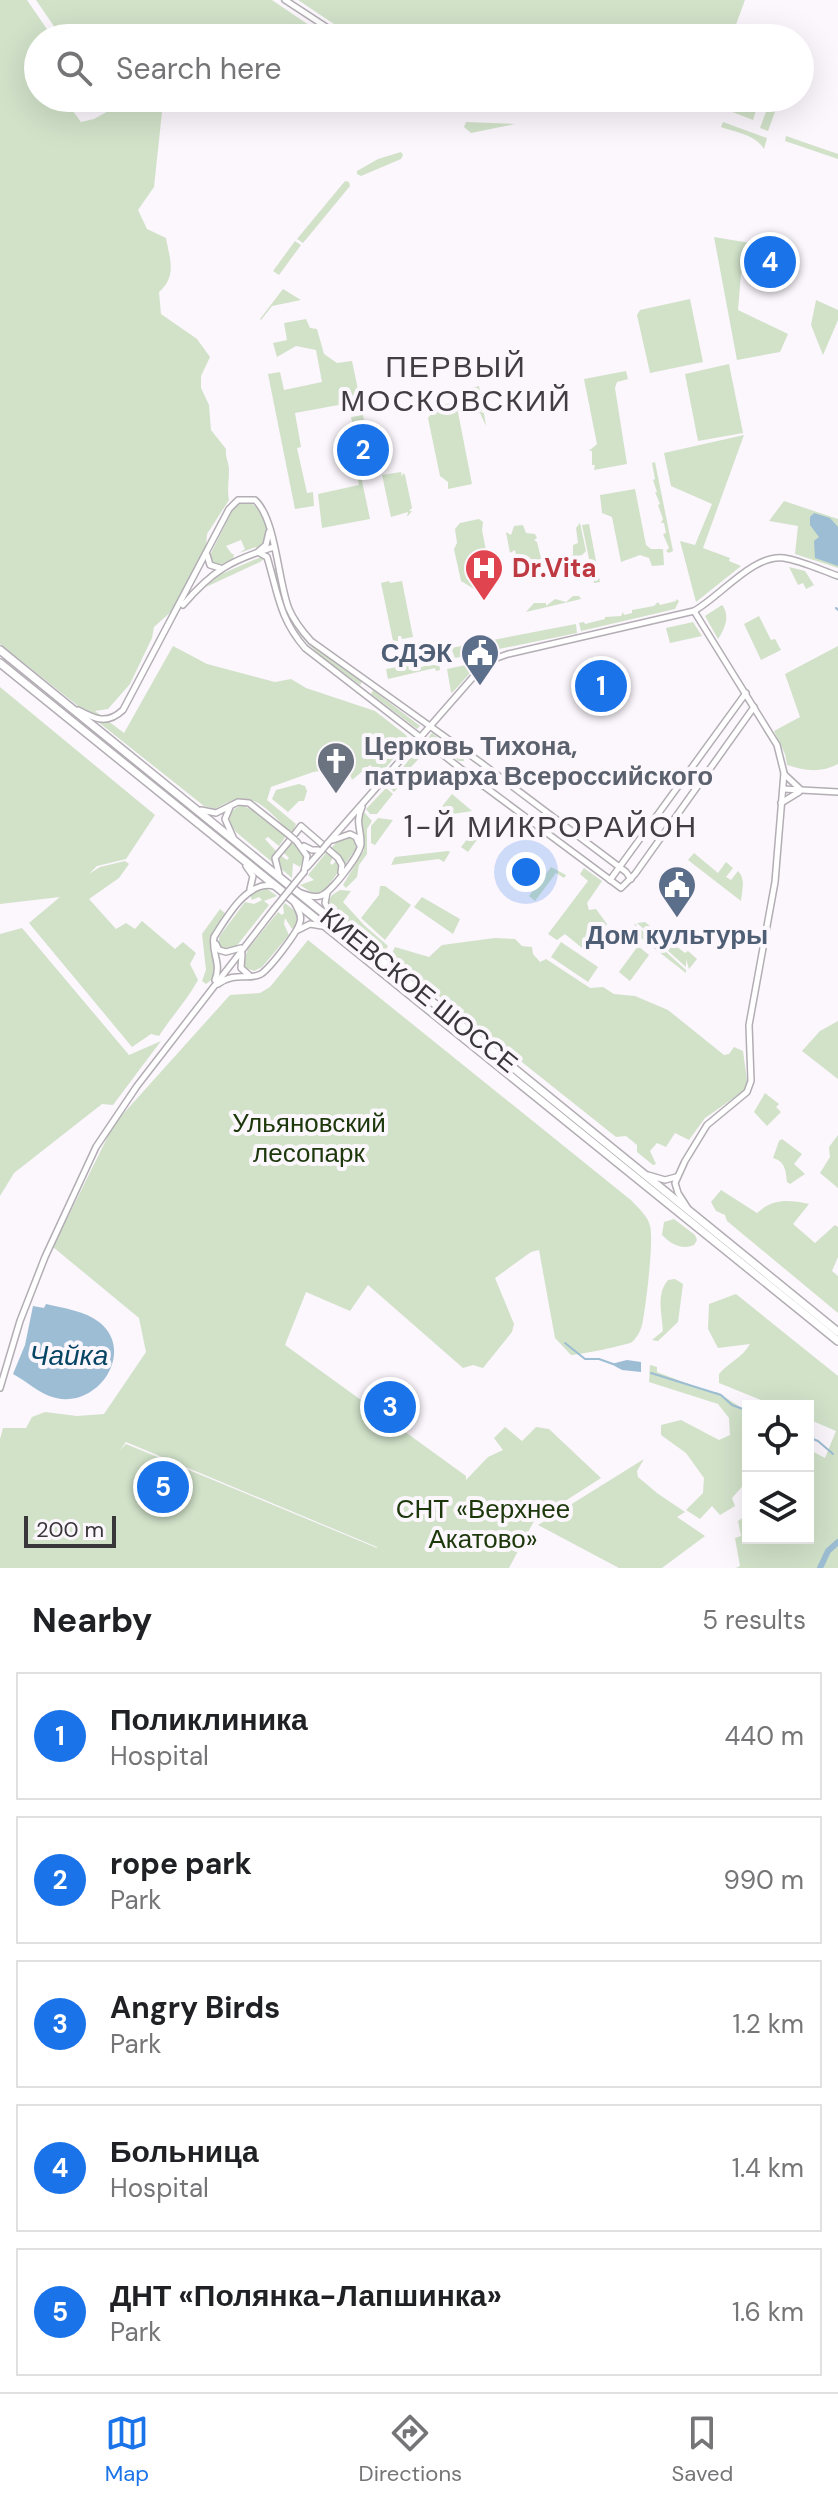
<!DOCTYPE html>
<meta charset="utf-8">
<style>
body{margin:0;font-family:"DM Sans",sans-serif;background:#f6f6f6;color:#202124}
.controls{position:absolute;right:24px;bottom:24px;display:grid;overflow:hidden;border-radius:0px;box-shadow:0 8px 32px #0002}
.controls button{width:72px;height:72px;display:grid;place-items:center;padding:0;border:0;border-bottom:2px solid #e0e0e0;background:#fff;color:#202124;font:40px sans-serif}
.scale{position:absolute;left:24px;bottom:20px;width:92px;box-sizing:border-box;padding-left:8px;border:4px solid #39373a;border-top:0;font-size:22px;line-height:28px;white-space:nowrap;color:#39373a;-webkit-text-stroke:6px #fcf6fd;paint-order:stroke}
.you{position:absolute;left:526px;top:872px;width:28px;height:28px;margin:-20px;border:6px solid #fff;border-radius:50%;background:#1a73e8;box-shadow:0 0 0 12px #1a73e833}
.badge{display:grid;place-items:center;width:52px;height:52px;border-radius:50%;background:#1a73e8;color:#fff;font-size:26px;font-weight:700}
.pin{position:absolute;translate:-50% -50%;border:4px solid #fff;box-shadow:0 2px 8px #0006}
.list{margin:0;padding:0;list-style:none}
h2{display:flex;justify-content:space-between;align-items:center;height:104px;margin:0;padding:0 32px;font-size:34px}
h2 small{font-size:26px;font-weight:400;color:#757577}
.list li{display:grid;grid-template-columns:52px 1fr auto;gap:24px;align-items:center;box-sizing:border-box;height:128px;margin:0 16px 16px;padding:0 16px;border:2px solid #e0e0e0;border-radius:0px}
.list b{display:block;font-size:30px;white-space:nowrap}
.list p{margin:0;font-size:26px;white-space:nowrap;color:#757577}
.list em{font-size:26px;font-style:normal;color:#757577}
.icon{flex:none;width:44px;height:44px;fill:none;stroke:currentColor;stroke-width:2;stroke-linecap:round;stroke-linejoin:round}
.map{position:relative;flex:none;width:838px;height:1568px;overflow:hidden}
.search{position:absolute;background:#fff;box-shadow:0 8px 32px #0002;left:24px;right:24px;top:24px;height:88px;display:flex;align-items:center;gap:20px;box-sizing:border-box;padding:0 28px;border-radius:44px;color:#757577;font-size:30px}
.sheet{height:824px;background:#fff}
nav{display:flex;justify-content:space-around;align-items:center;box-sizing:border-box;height:112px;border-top:2px solid #e0e0e0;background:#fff;font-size:22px;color:#757577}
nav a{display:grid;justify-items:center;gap:4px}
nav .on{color:#1a73e8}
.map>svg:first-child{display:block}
.green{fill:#d1e2c9;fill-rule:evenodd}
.water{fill:#9cbdd3}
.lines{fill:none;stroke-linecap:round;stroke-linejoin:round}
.stream{stroke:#9cbdd3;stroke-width:2}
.river{stroke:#9cbdd3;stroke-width:6}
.secondary-casing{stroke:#b3adb4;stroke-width:8}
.highway-casing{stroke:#b3adb4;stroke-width:10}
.secondary{stroke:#fff;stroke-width:5}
.highway{stroke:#fff;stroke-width:7}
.secondary-bridge-casing{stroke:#b3adb4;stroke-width:8;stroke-linecap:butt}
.secondary-bridge{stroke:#fff;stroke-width:5}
.labels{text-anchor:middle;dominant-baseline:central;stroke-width:8;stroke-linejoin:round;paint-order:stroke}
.health-label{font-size:26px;font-weight:bold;fill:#be3a42;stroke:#fcf6fd;text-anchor:start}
.service-label{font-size:26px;font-weight:bold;fill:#4e5e75;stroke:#fcf6fd;text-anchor:end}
.worship-label{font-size:26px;font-weight:bold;fill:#5b616d;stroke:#fcf6fd;text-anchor:start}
.street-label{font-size:26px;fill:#39373a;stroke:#fcf6fd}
.park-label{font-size:26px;fill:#1c380a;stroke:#fcf6fd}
.water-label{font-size:28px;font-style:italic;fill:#064564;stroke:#fcf6fd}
.quarter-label{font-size:30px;letter-spacing:2px;fill:#423d43;stroke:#fcf6fd}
</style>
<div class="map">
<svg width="838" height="1568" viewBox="0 0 838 1568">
<rect width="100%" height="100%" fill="#fcf6fd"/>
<!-- green -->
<g class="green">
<path d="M0,0H27L53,38H38V98H66L67,103L81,122L94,119L112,109V103L107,98H193L171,105L162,112L154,187L138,210L147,229L166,238C170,260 177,276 159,292L161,314L197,339L210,357L201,376V388L209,405L211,430L226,449C225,458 229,462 229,470C229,481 227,489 229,500L207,534L206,546L174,609L154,627L152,638L130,684L108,709L95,711L124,733L173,646L207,664L275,682L291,679L306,688L375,711L406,735L409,740L383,771L378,772L370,765L352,780L347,767L313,772L271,787L267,800L296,824L293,831L290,832C263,806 252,786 215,809L204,806L0,644Z"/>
<polygon points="36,0 272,0 328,38 62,38"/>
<polygon points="298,0 745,0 731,38 355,38"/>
<polygon points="520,98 672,98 669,104 665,105 609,105"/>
<polygon points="734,98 757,107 753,120 730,111"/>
<polygon points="771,98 780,98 768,131 760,128"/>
<polygon points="466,122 515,124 471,133 464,127"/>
<path d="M723,122L767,138L764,149C755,134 734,132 721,127Z"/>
<polygon points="786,136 838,154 838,159 785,141"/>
<polygon points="401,152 403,155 401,159 361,176 357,174 357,171 378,159"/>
<polygon points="345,181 349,182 350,186 303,243 297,239"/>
<polygon points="714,237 750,243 741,274 738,310 788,334 780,352 737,360"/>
<polygon points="295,241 301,245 279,275 273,271"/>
<polygon points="283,289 301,300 272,306 261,320 260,319"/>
<polygon points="690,299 703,362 650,373 637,315 640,310"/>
<polygon points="816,300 838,310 838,320 823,355 811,325"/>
<polygon points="306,319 310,328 317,329 324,354 337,363 352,361 362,409 346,412 344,404 295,413 301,447 297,448 307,493 313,492 314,506 295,509 268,374 280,372 284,390 322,382 316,350 296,346 277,357 273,343 287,340 284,323"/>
<polygon points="729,364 743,433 698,441 685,374"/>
<polygon points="626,371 628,379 617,382 615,388 627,464 594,470 595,465 592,465 592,451 589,451 597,444 584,379"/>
<polygon points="479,386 483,408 481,412 484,413 486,426 480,413 466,415 464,405 472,407 469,405 470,399 465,394 462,396 461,391"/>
<polygon points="456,402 472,484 448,489 448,482 440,476 428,418 437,406"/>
<polygon points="363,415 374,469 362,472 351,417"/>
<polygon points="744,435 703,548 730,558 729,561 741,566 696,602 680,541 695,545 712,504 671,486 664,453"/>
<polygon points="354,445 360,472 364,476 362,481 370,519 322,528 318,494 359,485 352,446"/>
<polygon points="655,462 673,551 669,553 666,551 669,548 663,534 666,533 664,523 661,523 663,519 658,505 660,504 655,492 657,492 653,480 655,479 652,463"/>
<polygon points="401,472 402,477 403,473 405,475 412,508 409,511 412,511 407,517 408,512 391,517 382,475"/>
<polygon points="635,489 646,545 651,549 663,549 664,565 652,566 649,558 640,555 621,562 612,517 602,513 600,495"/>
<path d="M245,501C265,506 274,536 258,549L256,547L239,553L245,549L241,540L226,546L232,554H234L233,559L217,566L212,564L209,557L234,507Z"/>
<polygon points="784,501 838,519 838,568 795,554 798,526 769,521"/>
<polygon points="479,519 483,522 482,530 492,582 495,585 490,588 488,582 485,583 485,589 476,590 461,581 454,549 457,543 455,529 460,523"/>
<polygon points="580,523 586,551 582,555 518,568 515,550 510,553 506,532 511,535 514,526 523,525 526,533 535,534 537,538 534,540 537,542 542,562 573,555 573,545 578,543 576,528"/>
<polygon points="589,524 600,582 594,583 582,525"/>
<polygon points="263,556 265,558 260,562 206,587 219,575"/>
<polygon points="789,567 805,571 814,585 806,589 803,583 798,585"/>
<path d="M276,568L286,607L310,642L362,682L360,685C304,643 291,639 273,569Z"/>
<polygon points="389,581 390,583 402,581 413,637 402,639 401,636 398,636 398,641 395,642 393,641 381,583"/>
<polygon points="573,596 579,596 581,599 526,612 534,603 546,603 546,606 555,599 566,602"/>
<polygon points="676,599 679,601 675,609 581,631 579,623 584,622 585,624 605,619 605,617 621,616 623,612 624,615 632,613 632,610 654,606 658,602 660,605 676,601"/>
<path d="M722,605C731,616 724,630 718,639L705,616Z"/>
<polygon points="759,616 771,640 775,639 781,650 761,660 744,624"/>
<polygon points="693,622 702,636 670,643 666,628"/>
<polygon points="576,624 577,633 455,658 451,648"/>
<path d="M838,646V764C821,773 805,771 787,765L785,754L774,731L800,717L785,674Z"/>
<polygon points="438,658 440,670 436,671 435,668 388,679 386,669 408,665 409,670 425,666 423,662 431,660 430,665 436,665 433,660"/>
<polygon points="480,662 452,693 451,692 447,669"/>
<path d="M0,687L155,815L126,859L97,866L89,874L100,867L125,861L129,864L119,878L89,899L116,929L126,923L135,929L142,921L175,949L183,942L196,953L190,964L198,980C187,1000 172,1016 159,1036L151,1034L132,1047L29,923L60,897L0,904Z"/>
<polygon points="373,690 420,726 417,729 371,694"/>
<polygon points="432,733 463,756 464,761 459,761 428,738"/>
<polygon points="423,746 427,750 396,783 398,788 394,792 388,786 419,747"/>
<polygon points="299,784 305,786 307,791 304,801 299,801 288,812 272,799 276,790"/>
<polygon points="386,788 393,794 377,814 370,814 366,809"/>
<polygon points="452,794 472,811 434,817 435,815"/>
<polygon points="241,805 255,811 286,836 279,846 268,837 265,839 276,851 272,862 236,832 229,822 230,812"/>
<polygon points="364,812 372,821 367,829 367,854 359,865 357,877 346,888 343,885 364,850 360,824"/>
<polygon points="378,818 393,820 375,845 371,843 371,826"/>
<polygon points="484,818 491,821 468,852 461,847"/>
<polygon points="348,836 355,841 356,848 344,866 342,859 331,848 340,839"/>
<polygon points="292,842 305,856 300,867 293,863 292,878 279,867 278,859 280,855 287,860 289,858 283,852"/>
<polygon points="448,851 450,852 444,862 439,859 391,865 395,857"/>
<polygon points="326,853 333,857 330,863 332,865 337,860 339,871 325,890 314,894 300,885 314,880 308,875"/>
<path d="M694,853L718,873L726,862L733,868L726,877L731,880L738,871C746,879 742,890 741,901L688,860Z"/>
<polygon points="551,867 566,875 564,878 556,873 535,901 529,896"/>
<polygon points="584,868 602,881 587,903 589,910 596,909 607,924 587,952 565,934 557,940 548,934 588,881 580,874"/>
<polygon points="380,886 385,886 411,905 385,940 361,918 379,895"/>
<polygon points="266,888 277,896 264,901 269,905 235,948 223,949 219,946 219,937 245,902 254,904 262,900 259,897 252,900 250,895 256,889"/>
<polygon points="340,890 351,891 343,902 364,925 388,946 386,949 377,949 356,924 349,924 331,909 328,902 332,895"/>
<polygon points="422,897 460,919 453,934 414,907"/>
<polygon points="285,903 296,912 297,924 292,929 285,918 284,924 289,935 262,967 254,971 246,968 243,963 248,949 278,912 282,915 284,913 283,906"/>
<path d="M220,909L226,914L210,938C211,957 223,974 206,984L202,981L206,970L202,934Z"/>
<polygon points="645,922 685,953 688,951 697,959 689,969 686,959 686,967 637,923"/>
<polygon points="634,923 686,970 686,973 641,938"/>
<polygon points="22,928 129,1055 161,1041 113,1105 102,1104 14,1173 0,1196 0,934"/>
<polygon points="495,938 515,939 522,946 532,947 533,954 540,962 546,959 590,988 603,987 614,994 635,996 668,1010 724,1055 729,1054 734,1047 743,1051 748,1088 705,1118 689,1140 675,1133 666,1147 657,1143 650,1151 656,1164 653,1165 637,1152 637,1145 626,1136 616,1137 390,957 395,947 429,957 442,945"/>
<path d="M308,940L632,1201C638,1208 648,1216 650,1226C654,1239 646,1305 643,1320C642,1328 638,1337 632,1342C628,1345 578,1355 571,1355L555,1338L539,1250L531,1252L495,1278L514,1324L512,1332L483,1368L473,1365L463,1368L368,1285L350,1311L306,1292L285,1345L466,1476V1480L488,1457L503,1450L494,1438L505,1427L522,1441L536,1427L549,1429L601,1478L534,1521L509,1568H0V1439L3,1428H26L32,1417L45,1412L77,1416L104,1414L146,1352L139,1318L53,1247L114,1124L230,995L260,993L270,987ZM126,1442L377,1547V1548L126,1444L120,1450Z"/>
<polygon points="561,942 598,967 588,982 551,957"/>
<polygon points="638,946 649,955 630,981 619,972"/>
<polygon points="838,1021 838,1079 802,1051 820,1031"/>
<polygon points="765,1093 779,1104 776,1107 781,1112 767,1126 754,1112"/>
<polygon points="838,1135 838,1188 820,1173 830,1157 829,1147"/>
<path d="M782,1139L802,1154L794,1164L805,1174L790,1184L787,1182C786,1171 785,1161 773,1158L779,1141Z"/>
<path d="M721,1190L757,1213C774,1198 788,1200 809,1204L793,1224L815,1243L835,1225L838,1227V1257L832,1271L838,1276V1313L727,1221L725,1215L716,1211L711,1202Z"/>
<path d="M674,1219L695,1235L697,1240L694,1245C682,1250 672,1245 662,1235L664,1222Z"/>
<path d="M675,1279L683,1284L678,1322L658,1341L652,1340L663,1331C662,1313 656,1294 668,1280Z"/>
<path d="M736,1294L838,1376V1568H736L740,1566L735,1538L741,1536L738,1521L748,1514V1538H808V1449L825,1458L836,1431L808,1419V1406H776L719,1383V1374C729,1362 742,1358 750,1344L718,1348L708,1329L709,1304Z"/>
<polygon points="650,1365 657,1367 657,1372 709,1392 717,1392 748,1412 748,1480 732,1498 735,1506 720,1515 712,1506 700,1519 686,1510 703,1493 704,1478 686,1453 661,1435 661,1425 681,1420 719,1440 730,1435 729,1418 718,1404 649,1382"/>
<polygon points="386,1397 404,1411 398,1418 378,1406"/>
<polygon points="644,1459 637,1471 638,1477 657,1493 685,1512 677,1517 705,1536 662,1568 619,1568 538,1525"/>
</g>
<!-- water -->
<g class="water">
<polygon points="814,513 830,518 838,527 838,566 815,558 814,541 819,537 810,525 810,517"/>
<path d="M46,1304C63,1308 85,1311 99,1322C136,1351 99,1408 56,1398C39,1394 28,1382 13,1374L25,1345L33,1306L44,1308Z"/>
<polygon points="627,1360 641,1362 641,1372 622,1370 611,1364"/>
</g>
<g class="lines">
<!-- stream -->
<g class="stream">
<polyline points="836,608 838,610"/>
<polyline points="565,1343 585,1359 599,1359 613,1364"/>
<polyline points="651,1373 721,1395 732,1405 748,1411"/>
<polyline points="808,1437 818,1441 833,1454"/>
</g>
<!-- river -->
<polyline class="river" points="820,1568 828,1551 838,1542"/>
<defs>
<g id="secondary">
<polyline points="285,0 343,38"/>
<polyline points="426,98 431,102"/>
<polyline points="259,551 266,545 269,532"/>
<path d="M258,552L267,557C278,593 279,618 305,648L469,775L621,888L635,874L754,707"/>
<polyline points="207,555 210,565 220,568"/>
<path d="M183,605C212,571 231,560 274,547"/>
<path d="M78,710C95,719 107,725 123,710L229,509L238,500H255C276,519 278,582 289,609C294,621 302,631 311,641L480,762L626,872L631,879"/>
<polyline points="784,774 800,789"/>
<polyline points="783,789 838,792"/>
<polyline points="781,803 799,792"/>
<polyline points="230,807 225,819 233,837"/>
<polyline points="201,810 216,813 238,802 249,803 288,834"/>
<polyline points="294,835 301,826 338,858 342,865 341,872"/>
<polyline points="333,840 350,834 356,837 359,844"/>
<polyline points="297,842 307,856 304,872"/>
<path d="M327,844L481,668L491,660L508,654L694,611C721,596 753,554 784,558C802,561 821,570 838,576"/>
<polyline points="304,846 312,850 322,850"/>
<polyline points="246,866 253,876 250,889"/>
<polyline points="307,867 322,850"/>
<polyline points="279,874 275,858 290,840"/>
<polyline points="610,880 746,693"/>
<path d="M301,893C307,895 314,898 320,896C330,894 361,854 361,843C361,828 355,822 362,807"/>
<polyline points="327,893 325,903 334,921"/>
<polyline points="298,930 310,924 322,926"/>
<polyline points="216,944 219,950 226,952 241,948"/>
<polyline points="242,954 241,968 249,975"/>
<path d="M215,980C222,963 211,953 214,937C227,917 247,880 274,886"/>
<path d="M218,984C236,971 248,981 261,974C270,968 298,932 300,922C302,915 298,910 295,904"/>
<polyline points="648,1175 665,1180 676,1177"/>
<polyline points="687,1207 678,1193 675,1183 685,1161 707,1125 747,1092 751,1081 749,1025 775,882 784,773 777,745 694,611"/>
<polyline points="0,1388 20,1321 45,1257 96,1147 137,1086 274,909"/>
</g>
<g id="highway">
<polyline points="0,650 838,1332"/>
<polyline points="0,663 838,1341"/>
</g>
</defs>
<!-- secondary casing -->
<use href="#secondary" class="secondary-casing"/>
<!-- highway casing -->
<use href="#highway" class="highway-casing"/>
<!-- secondary -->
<use href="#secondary" class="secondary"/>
<!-- highway -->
<use href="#highway" class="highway"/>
<defs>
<g id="secondary-bridge">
<polyline points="288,834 295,840"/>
<polyline points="322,850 327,844"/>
<polyline points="274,909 304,872"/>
</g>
</defs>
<!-- secondary-bridge casing -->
<use href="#secondary-bridge" class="secondary-bridge-casing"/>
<!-- secondary-bridge -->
<use href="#secondary-bridge" class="secondary-bridge"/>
</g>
<!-- icons -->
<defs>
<symbol id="hospital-pin" viewBox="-11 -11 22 30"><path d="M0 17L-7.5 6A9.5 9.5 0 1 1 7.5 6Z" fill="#e0444e" stroke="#fcf6fd"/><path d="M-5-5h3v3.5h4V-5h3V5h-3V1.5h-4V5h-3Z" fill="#fff"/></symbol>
<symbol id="civic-pin" viewBox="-11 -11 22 30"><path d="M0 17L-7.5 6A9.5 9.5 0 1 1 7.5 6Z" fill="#5c6f8a" stroke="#fcf6fd"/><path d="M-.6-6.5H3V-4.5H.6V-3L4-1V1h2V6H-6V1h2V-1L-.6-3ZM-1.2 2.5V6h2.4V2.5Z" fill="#fff"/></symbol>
<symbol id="church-pin" viewBox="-11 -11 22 30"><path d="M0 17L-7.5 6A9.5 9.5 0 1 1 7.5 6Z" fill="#6b7280" stroke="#fcf6fd"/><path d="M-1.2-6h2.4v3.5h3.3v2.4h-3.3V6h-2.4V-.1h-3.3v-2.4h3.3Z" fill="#fff"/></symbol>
</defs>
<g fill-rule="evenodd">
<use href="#hospital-pin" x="462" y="546" width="44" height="60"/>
<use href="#civic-pin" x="458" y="631" width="44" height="60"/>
<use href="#church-pin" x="314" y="739" width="44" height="60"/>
<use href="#civic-pin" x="655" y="863" width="44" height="60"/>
</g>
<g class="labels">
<!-- health labels -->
<g class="health-label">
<text x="512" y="568">Dr.Vita</text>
</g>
<!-- service labels -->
<g class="service-label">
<text x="452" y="653">СДЭК</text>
<text x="677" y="935" text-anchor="middle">Дом культуры</text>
</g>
<!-- worship labels -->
<g class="worship-label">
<text x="364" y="746">Церковь Тихона,<tspan x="364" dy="30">патриарха Всероссийского</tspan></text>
</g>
<!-- street labels -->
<g class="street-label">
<text transform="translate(419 990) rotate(39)">КИЕВСКОЕ ШОССЕ</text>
</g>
<!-- park labels -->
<g class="park-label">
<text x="309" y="1123">Ульяновский<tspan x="309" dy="30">лесопарк</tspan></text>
<text x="483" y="1509">СНТ «Верхнее<tspan x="483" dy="30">Акатово»</tspan></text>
</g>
<!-- water labels -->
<g class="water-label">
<text x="69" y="1355">Чайка</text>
</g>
<!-- quarter labels -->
<g class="quarter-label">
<text x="456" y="366">ПЕРВЫЙ<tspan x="456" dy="34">МОСКОВСКИЙ</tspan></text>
<text x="551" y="826">1-Й МИКРОРАЙОН</text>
</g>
</g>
</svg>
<div class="controls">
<button><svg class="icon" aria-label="locate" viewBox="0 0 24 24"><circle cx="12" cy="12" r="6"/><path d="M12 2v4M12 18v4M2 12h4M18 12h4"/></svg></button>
<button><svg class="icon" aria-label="layers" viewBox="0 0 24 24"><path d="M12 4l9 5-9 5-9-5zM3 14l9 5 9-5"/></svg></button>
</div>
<div class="scale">200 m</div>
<div class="you"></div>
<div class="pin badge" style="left:601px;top:686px">1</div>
<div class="pin badge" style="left:363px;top:450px">2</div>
<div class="pin badge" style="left:390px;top:1407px">3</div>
<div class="pin badge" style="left:770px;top:262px">4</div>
<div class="pin badge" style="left:163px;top:1487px">5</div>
<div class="search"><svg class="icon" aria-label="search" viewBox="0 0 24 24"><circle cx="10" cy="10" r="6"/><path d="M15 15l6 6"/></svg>Search here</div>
</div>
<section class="sheet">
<h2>Nearby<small>5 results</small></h2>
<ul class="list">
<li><span class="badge">1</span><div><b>Поликлиника</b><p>Hospital</p></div><em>440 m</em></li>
<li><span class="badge">2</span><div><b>rope park</b><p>Park</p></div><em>990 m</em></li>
<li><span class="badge">3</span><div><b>Angry Birds</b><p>Park</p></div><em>1.2 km</em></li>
<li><span class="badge">4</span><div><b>Больница</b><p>Hospital</p></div><em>1.4 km</em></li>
<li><span class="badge">5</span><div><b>ДНТ «Полянка-Лапшинка»</b><p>Park</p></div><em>1.6 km</em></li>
</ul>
</section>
<nav>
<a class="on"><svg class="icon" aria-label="map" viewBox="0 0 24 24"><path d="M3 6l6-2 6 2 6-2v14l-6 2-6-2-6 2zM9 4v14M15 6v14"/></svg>Map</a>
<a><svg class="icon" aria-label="directions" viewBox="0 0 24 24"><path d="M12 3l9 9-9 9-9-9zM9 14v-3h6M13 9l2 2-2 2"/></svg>Directions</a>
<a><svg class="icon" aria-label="saved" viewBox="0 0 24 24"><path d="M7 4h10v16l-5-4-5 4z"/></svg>Saved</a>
</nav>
